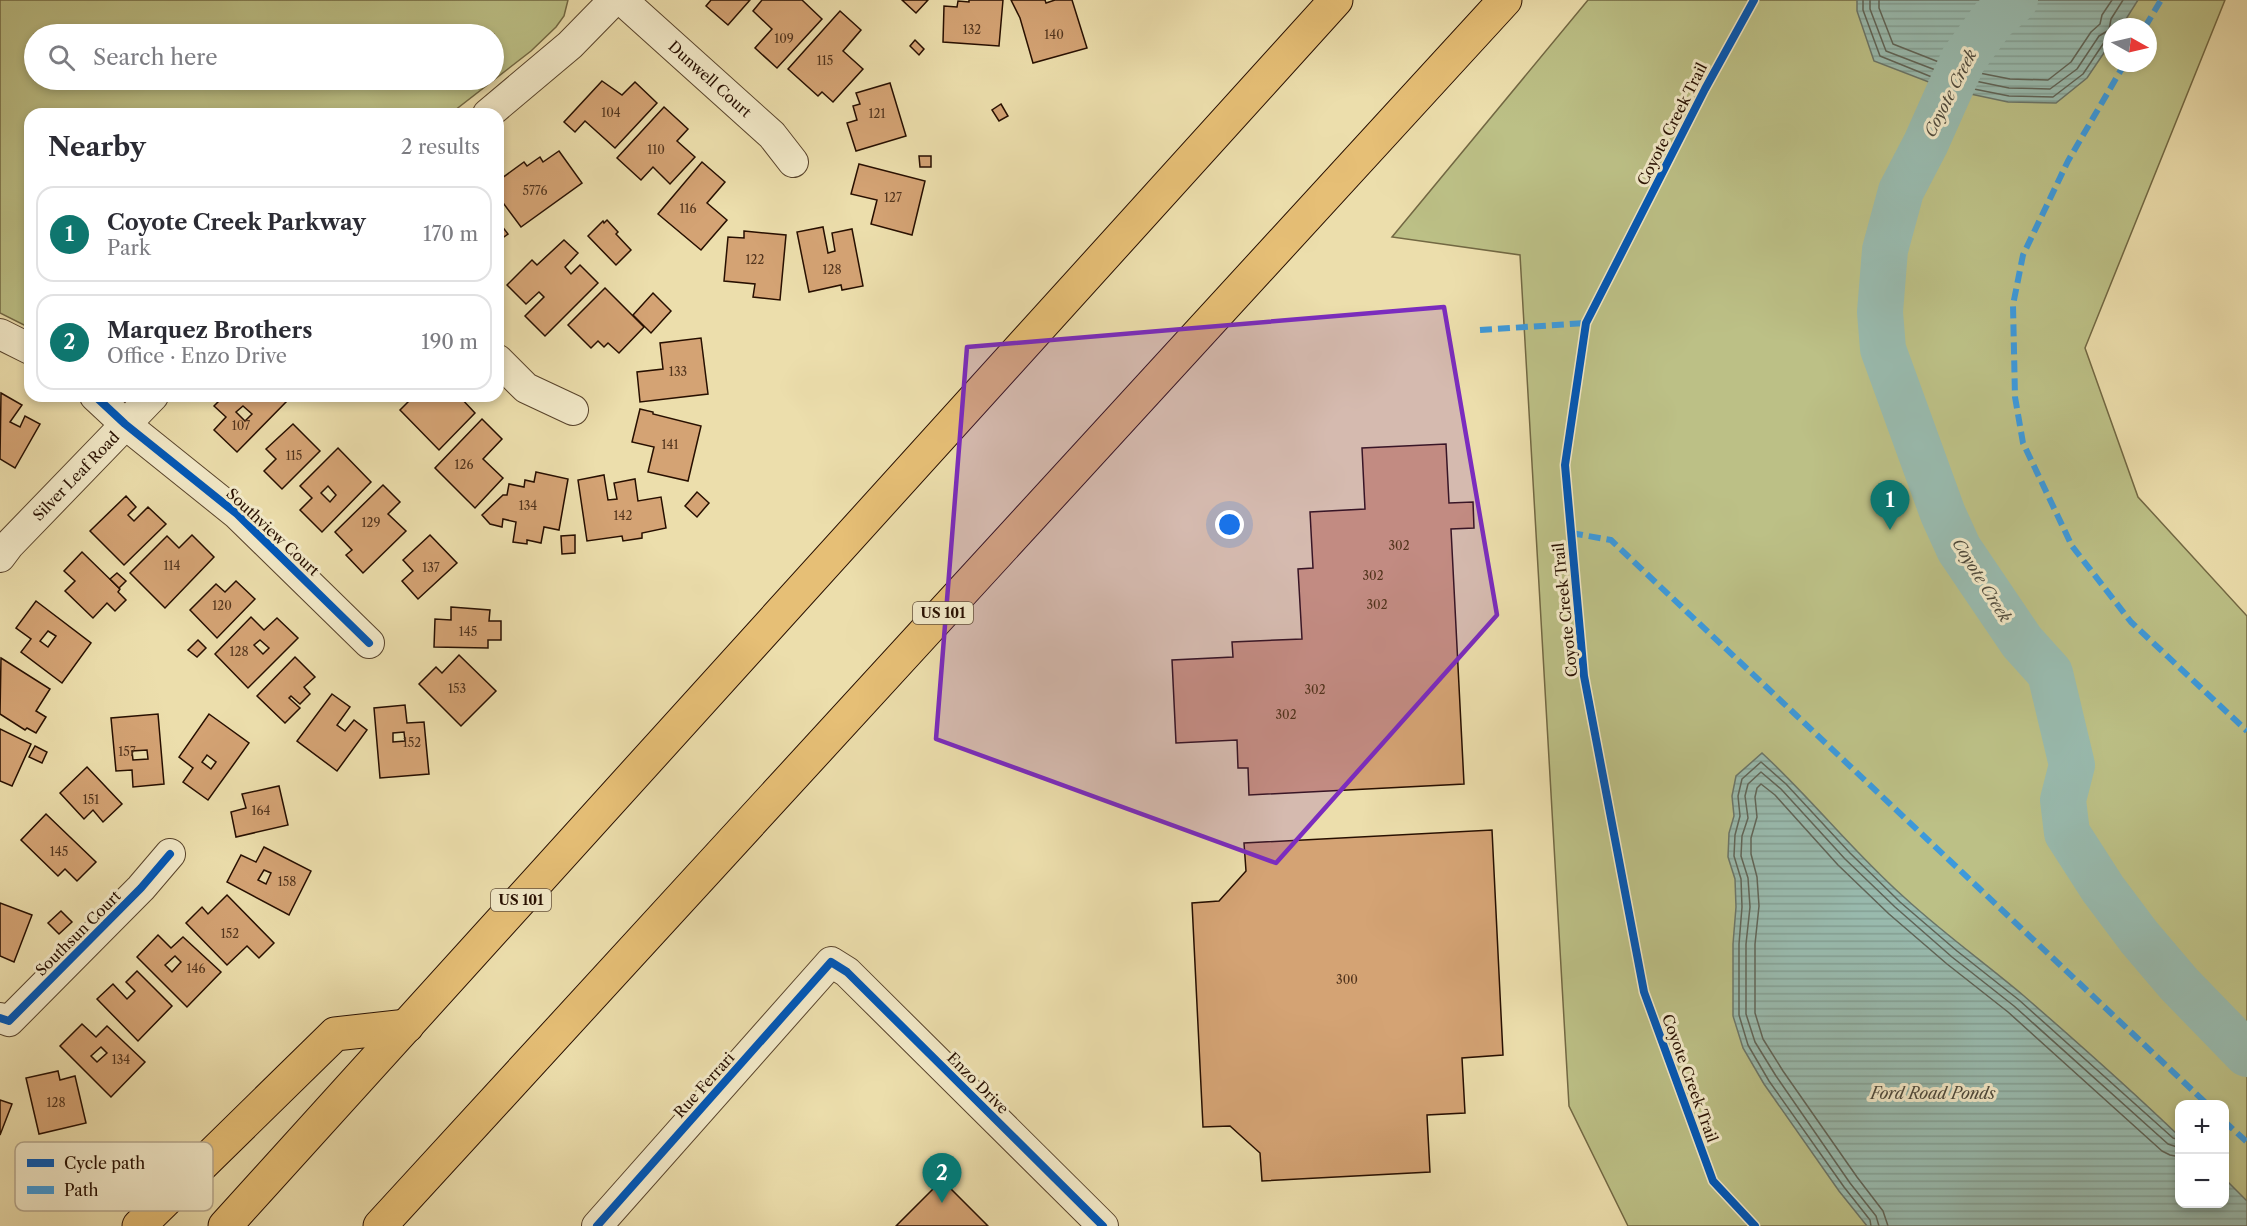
<!DOCTYPE html>
<meta charset="utf-8">
<style>
body{margin:0;font-family:"Libre Caslon Text",serif;background:#f2f2f3;color:#2b2b33}
.controls{position:absolute;right:18px;bottom:18px;display:grid;overflow:hidden;border-radius:12px;box-shadow:0 3px 9px #0003}
.controls button{width:54px;height:54px;display:grid;place-items:center;padding:0;border:0;border-bottom:2px solid #e1e1e2;background:#fff;color:#2b2b33;font:30px sans-serif}
.compass{position:absolute;left:2103px;top:18px;width:54px;height:54px;border-radius:50%;background:#fff;box-shadow:0 3px 9px #0003;rotate:98deg}
.you{position:absolute;left:1230px;top:525px;width:21px;height:21px;margin:-15px;border:4px solid #fff;border-radius:50%;background:#1a73e8;box-shadow:0 0 0 9px #1a73e833}
.badge{display:grid;place-items:center;width:39px;height:39px;border-radius:50%;background:#0f766e;color:#fff;font-size:20px;font-weight:700}
.pin{position:absolute;translate:-50% -50px;filter:drop-shadow(0 2px 3px #0008)}
.pin::after{content:'';position:absolute;top:32px;width:21px;height:18px;background:inherit;clip-path:polygon(0 0,100% 0,50% 100%)}
.list{margin:0;padding:0;list-style:none}
h2{display:flex;justify-content:space-between;align-items:center;height:78px;margin:0;padding:0 24px;font-size:26px}
h2 small{font-size:20px;font-weight:400;color:#7c7c81}
.list li{display:grid;grid-template-columns:39px 1fr auto;gap:18px;align-items:center;box-sizing:border-box;height:96px;margin:0 12px 12px;padding:0 12px;border:2px solid #e1e1e2;border-radius:18px}
.list b{display:block;font-size:22px;white-space:nowrap}
.list p{margin:0;font-size:20px;white-space:nowrap;color:#7c7c81}
.list em{font-size:20px;font-style:normal;color:#7c7c81}
.icon{flex:none;width:33px;height:33px;fill:none;stroke:currentColor;stroke-width:2;stroke-linecap:round;stroke-linejoin:round}
.map{position:relative;flex:none;width:2247px;height:1226px;overflow:hidden}
.search{position:absolute;background:#fff;box-shadow:0 3px 9px #0003;left:24px;top:24px;width:480px;height:66px;display:flex;align-items:center;gap:15px;box-sizing:border-box;padding:0 21px;border-radius:33px;color:#7c7c81;font-size:22px}
.panel{position:absolute;background:#fff;box-shadow:0 3px 9px #0003;left:24px;top:108px;width:480px;height:294px;border-radius:18px}
.map>svg:first-child{display:block}
.green{fill:#bcc086;stroke:#726843;stroke-width:1.5;fill-rule:evenodd}
.water{fill:url(#water-rules);stroke:#6b7669;stroke-width:1.5}
.lines{fill:none;stroke-linecap:round;stroke-linejoin:round}
.shore{stroke:#606558;stroke-width:1.5}
.river{stroke:#99bbaf;stroke-width:46}
.building{fill:#d4a374;stroke:#270f00;stroke-width:1.5;fill-rule:evenodd}
.minor-casing{stroke:#58432b;stroke-width:32}
.highway-casing{stroke:#270f00;stroke-width:35}
.minor{stroke:#f3eac9;stroke-width:30}
.highway{stroke:#e6bf76;stroke-width:33}
.quiet{stroke:#3d9adc;stroke-width:6;stroke-dasharray:12 6;stroke-linecap:butt}
.cycleway-casing{stroke:#f3eac9;stroke-width:11}
.cycleway{stroke:#0057b8;stroke-width:8}
.marked{fill:#7b2cbf;fill-opacity:0.2;stroke:#7b2cbf;stroke-width:4.5;stroke-linejoin:round}
.labels{text-anchor:middle;dominant-baseline:central;stroke-width:6;stroke-linejoin:round;paint-order:stroke}
.number-label{font-size:12px;fill:#52341d}
.shield{fill:#f3eac9;stroke:#64513c;stroke-width:1.5}
.shield-label{font-size:14px;font-weight:bold;fill:#270f00}
.street-label{font-size:15px;fill:#270f00;stroke:#f3eac9}
.water-label{font-size:16px;font-style:italic;fill:#4f4b3d;stroke:#f3eac9}
.key{fill:#f3eac9;stroke:#b6a88d;stroke-width:1.5}
.key-label{font-size:16px;fill:#270f00}
</style>
<div class="map">
<svg width="2247" height="1226" viewBox="0 0 2247 1226">
<defs>
<pattern id="water-rules" width="6" height="5" patternUnits="userSpaceOnUse" patternTransform="scale(1.5)"><rect width="6" height="5" fill="#99bbaf"/><path d="M0 2.5h6" fill="none" stroke="#84a095"/></pattern>
</defs>
<rect width="100%" height="100%" fill="#ecdeac"/>
<filter id="stains"><feTurbulence type="fractalNoise" baseFrequency=".00333" numOctaves="4"/><feColorMatrix values="0 0 0 0 .2 0 0 0 0 .09 0 0 0 0 .02 0 0 0 .5 -.17"/></filter>
<radialGradient id="worn" r=".72"><stop offset=".6" stop-color="#630" stop-opacity="0"/><stop offset="1" stop-color="#630" stop-opacity=".3"/></radialGradient>
<!-- green -->
<g class="green">
<path d="M0,0H568L564,16L556,27L531,51L450,114H30V328L0,313ZM34,34H494V80H34Z"/>
<path d="M1588,0H2225L2085,348L2138,497L2247,616V1226H1628L1569,1106L1520,255L1392,237ZM2112,27H2148V63H2112ZM2180,1104H2224V1204H2180Z"/>
</g>
<!-- water -->
<g class="water">
<polygon points="1857,0 2138,0 2121,27 2112,27 2112,41 2087,78 2056,103 2008,102 1947,89 1874,61 1857,11"/>
<path d="M1762,753C1812,799 1854,853 1905,898C1943,933 1985,963 2024,996C2077,1042 2129,1088 2179,1136L2180,1204H2224L2225,1179L2247,1201V1226H1867L1839,1191L1764,1084L1743,1048L1733,1016V944L1736,907L1735,879L1728,857L1729,833L1734,816L1732,796L1736,776Z"/>
</g>
<g class="lines">
<!-- shore -->
<g class="shore">
<polyline points="1863,0 1863,10 1880,56 1949,84 2009,96 2053,97 2083,74 2105,41 2112,39"/>
<polyline points="1870,0 1870,9 1886,51 1951,76 2009,88 2050,89 2077,69 2099,36 2109,30 2111,19 2123,0"/>
<polyline points="1879,0 1879,8 1893,44 1954,68 2010,79 2048,80 2071,62 2091,32 2100,24 2102,15 2112,0"/>
<polyline points="1871,1226 1870,1220 1844,1187 1769,1081 1748,1045 1739,1015 1739,944 1742,907 1741,879 1734,856 1735,835 1740,816 1738,796 1742,779 1761,762 1786,784 1850,853 1900,902 1957,951 2019,1000 2173,1138 2180,1140"/>
<polyline points="1879,1226 1876,1216 1850,1183 1776,1076 1755,1042 1746,1014 1746,944 1750,907 1748,878 1741,856 1742,836 1748,818 1745,796 1748,784 1761,772 1781,789 1845,859 1895,907 1952,957 2014,1006 2168,1144 2180,1148"/>
<polyline points="1888,1226 1883,1211 1857,1177 1783,1071 1763,1039 1755,1013 1755,944 1759,906 1757,877 1751,854 1751,838 1757,817 1755,797 1757,788 1761,784 1775,795 1838,865 1889,914 1947,964 2008,1012 2162,1151 2170,1155 2180,1157"/>
</g>
<!-- river -->
<polyline class="river" points="2015,0 1993,19 1963,60 1926,143 1901,191 1885,250 1880,312 1883,349 1943,514 1959,549 2022,642 2050,673 2072,765 2063,800 2067,833 2103,889 2139,937 2179,984 2247,1054"/>
</g>
<!-- building -->
<g class="building">
<polygon points="711,0 750,0 728,25 706,6"/>
<polygon points="762,0 802,0 822,19 777,68 755,48 772,29 753,11"/>
<polygon points="902,0 928,0 916,13"/>
<polygon points="969,0 1003,0 999,46 943,42 944,6 957,7 958,1 969,2"/>
<polygon points="1011,0 1045,0 1046,3 1055,0 1072,0 1087,48 1033,63 1020,18"/>
<polygon points="840,11 861,30 843,51 863,69 833,102 822,92 818,96 788,69"/>
<polygon points="915,40 924,49 919,55 910,46"/>
<polygon points="602,81 622,95 635,82 657,103 615,148 585,121 575,132 564,122"/>
<polygon points="890,83 906,136 856,151 847,123 857,120 853,106 860,104 856,93"/>
<polygon points="1001,104 1008,116 999,121 992,110"/>
<polygon points="664,107 688,129 677,141 695,157 670,184 653,167 641,180 617,158"/>
<polygon points="559,151 582,183 521,227 498,196 498,181 524,162 527,166 540,157 543,162"/>
<polygon points="919,156 931,156 931,167 920,167"/>
<polygon points="702,162 725,182 707,203 727,220 701,250 658,214"/>
<polygon points="859,164 925,181 912,235 871,224 877,200 851,194"/>
<polygon points="607,220 618,232 616,234 631,250 616,265 588,236 603,221 604,223"/>
<polygon points="498,221 508,234 498,241"/>
<polygon points="823,227 828,253 835,251 832,233 852,229 863,286 842,290 841,285 809,292 797,232"/>
<polygon points="744,231 786,235 780,300 753,297 755,284 724,281 728,237 744,238"/>
<polygon points="564,240 578,253 565,267 571,274 580,265 598,283 545,336 525,316 544,297 539,292 526,304 507,285 532,260 537,265"/>
<polygon points="605,288 644,327 619,353 608,343 604,347 598,341 591,348 568,325"/>
<polygon points="653,293 671,311 651,333 633,315"/>
<polygon points="701,338 708,394 640,402 637,372 663,369 660,343"/>
<polygon points="1,393 22,405 10,422 20,427 25,416 40,424 15,468 0,459"/>
<path d="M224,396H282L287,401L237,452L214,430L226,417L214,406ZM243,406L252,414L245,421L236,412Z"/>
<polygon points="414,396 459,396 475,413 439,450 400,410"/>
<polygon points="640,409 653,412 653,414 701,426 688,481 648,472 654,447 632,442"/>
<polygon points="482,419 502,439 483,459 503,478 475,508 435,468"/>
<polygon points="293,424 320,451 282,489 264,471 276,459 266,449"/>
<polygon points="1446,444 1449,503 1473,502 1474,528 1451,529 1464,784 1249,795 1248,768 1238,768 1237,740 1176,743 1172,660 1233,657 1232,642 1302,639 1298,569 1313,568 1310,512 1365,509 1362,448"/>
<path d="M338,448L371,482L322,532L300,510L312,498L300,486ZM328,486L336,495L330,502L321,493Z"/>
<polygon points="536,472 568,479 559,530 544,527 541,543 527,540 527,544 513,542 516,522 503,519 502,527 490,524 482,515 503,495 507,495 509,484 524,487 525,480 534,482"/>
<polygon points="604,475 608,500 617,499 614,483 635,479 638,501 661,497 666,528 642,533 642,538 623,541 622,536 587,541 578,480"/>
<polygon points="383,485 400,502 388,514 406,531 363,573 346,555 352,550 335,532"/>
<polygon points="697,492 709,503 697,517 685,506"/>
<polygon points="126,496 136,507 128,515 134,521 148,507 166,524 124,565 90,531"/>
<polygon points="192,535 214,557 165,608 130,573 167,536 179,548"/>
<polygon points="430,535 457,563 418,599 402,581 413,571 403,560"/>
<polygon points="575,535 575,553 562,554 561,536"/>
<polygon points="82,552 120,589 118,592 126,600 115,611 107,603 93,618 65,591 75,581 64,571"/>
<polygon points="117,573 126,581 119,588 110,579"/>
<polygon points="236,581 255,599 217,638 190,610 216,584 225,592"/>
<path d="M36,601L91,643L62,683L21,652L31,639L16,628ZM48,631L56,636L48,647L40,641Z"/>
<polygon points="451,607 490,610 489,621 501,621 501,640 488,640 488,648 434,647 435,619 451,620"/>
<path d="M251,617L264,630L277,618L298,638L248,688L215,654ZM260,640L269,648L263,654L254,645Z"/>
<polygon points="198,640 206,648 197,657 188,650"/>
<polygon points="459,655 496,691 461,726 419,684 436,667 442,673"/>
<polygon points="295,657 315,677 304,687 310,694 300,704 291,696 289,698 300,708 285,723 257,696"/>
<polygon points="1,658 50,689 36,711 46,717 36,733 27,728 25,730 0,714"/>
<polygon points="332,694 350,707 337,725 345,731 354,720 367,730 337,771 297,741"/>
<path d="M405,705L407,723L424,722L429,774L380,778L374,708ZM404,732L405,741L393,742V733Z"/>
<path d="M158,714L164,784L133,787L132,770L116,771L111,718ZM147,750L148,759L133,760L132,751Z"/>
<path d="M209,714L249,743L208,800L183,782L193,768L179,757ZM207,755L216,762L211,769L202,762Z"/>
<polygon points="0,729 31,744 12,786 0,781"/>
<polygon points="35,746 47,752 42,763 29,757"/>
<polygon points="87,767 122,804 103,822 93,810 84,819 60,793"/>
<polygon points="279,786 288,825 236,837 231,812 246,808 242,794"/>
<polygon points="46,814 96,862 77,881 65,869 58,876 21,840"/>
<polygon points="1492,830 1503,1055 1462,1058 1465,1113 1427,1115 1430,1172 1262,1181 1260,1153 1230,1126 1203,1127 1192,903 1219,901 1246,871 1244,843"/>
<path d="M264,847L311,871L289,915L227,882L241,855L256,862ZM264,870L271,873L266,884L258,880Z"/>
<polygon points="227,895 274,943 259,958 247,946 227,965 186,923 202,907 208,914"/>
<polygon points="0,903 32,915 14,962 0,956"/>
<polygon points="61,911 72,922 59,934 48,923"/>
<path d="M158,935L171,948L183,937L221,972L187,1007L137,957ZM175,956L181,962L172,972L165,965Z"/>
<polygon points="137,971 172,1006 138,1041 97,999 113,984 127,999 135,991 126,982"/>
<path d="M82,1024L96,1037L107,1026L145,1062L111,1097L60,1046ZM101,1047L107,1053L97,1062L91,1056Z"/>
<polygon points="58,1071 60,1080 75,1076 86,1123 39,1134 26,1078"/>
<polygon points="0,1100 12,1104 0,1135"/>
<polygon points="942,1180 988,1226 896,1226"/>
</g>
<g class="lines">
<defs>
<g id="minor">
<polyline points="622,0 772,135 793,162"/>
<polyline points="488,114 570,45 614,0"/>
<polyline points="0,334 30,349"/>
<polyline points="498,360 526,388 573,410"/>
<polyline points="95,396 125,424 237,514 369,643"/>
<polyline points="0,557 9,545 153,396"/>
<polyline points="0,1018 9,1021 141,888 170,854"/>
<polyline points="597,1226 831,962 847,972 1103,1226"/>
</g>
<g id="highway">
<polyline points="139,1226 335,1034 407,1026"/>
<polyline points="225,1226 1336,0"/>
<polyline points="380,1226 1505,0"/>
</g>
</defs>
<!-- minor casing -->
<use href="#minor" class="minor-casing"/>
<!-- highway casing -->
<use href="#highway" class="highway-casing"/>
<!-- minor -->
<use href="#minor" class="minor"/>
<!-- highway -->
<use href="#highway" class="highway"/>
<!-- quiet -->
<g class="quiet">
<polyline points="2145,27 2161,0"/>
<polyline points="2125,63 2068,161 2023,255 2013,305 2015,397 2023,443 2072,546 2131,622 2247,731"/>
<polyline points="1480,330 1586,323"/>
<polyline points="1571,533 1611,540 2207,1104"/>
<polyline points="2224,1121 2247,1142"/>
</g>
<defs>
<g id="cycleway">
<polyline points="1754,0 1705,89 1586,323 1565,465 1584,676 1644,992 1713,1181 1755,1226"/>
<polyline points="95,396 125,424 237,514 369,643"/>
<polyline points="0,1018 9,1021 141,888 170,854"/>
<polyline points="597,1226 831,962 847,972 1103,1226"/>
</g>
</defs>
<!-- cycleway casing -->
<use href="#cycleway" class="cycleway-casing"/>
<!-- cycleway -->
<use href="#cycleway" class="cycleway"/>
</g>
<!-- marked area -->
<path class="marked" d="M1444,307L1497,615L1276,863L936,739L967,347Z"/>
<g class="labels">
<!-- number labels -->
<g class="number-label">
<text x="972" y="29">132</text>
<text x="1054" y="34">140</text>
<text x="784" y="38">109</text>
<text x="825" y="60">115</text>
<text x="611" y="112">104</text>
<text x="877" y="113">121</text>
<text x="656" y="149">110</text>
<text x="535" y="190">5776</text>
<text x="893" y="197">127</text>
<text x="688" y="208">116</text>
<text x="755" y="259">122</text>
<text x="832" y="269">128</text>
<text x="678" y="371">133</text>
<text x="241" y="425">107</text>
<text x="670" y="444">141</text>
<text x="294" y="455">115</text>
<text x="464" y="464">126</text>
<text x="528" y="505">134</text>
<text x="623" y="515">142</text>
<text x="371" y="522">129</text>
<text x="1399" y="545">302</text>
<text x="172" y="565">114</text>
<text x="431" y="567">137</text>
<text x="1373" y="575">302</text>
<text x="1377" y="604">302</text>
<text x="222" y="605">120</text>
<text x="468" y="631">145</text>
<text x="239" y="651">128</text>
<text x="457" y="688">153</text>
<text x="1315" y="689">302</text>
<text x="1286" y="714">302</text>
<text x="412" y="742">152</text>
<text x="127" y="751">157</text>
<text x="91" y="799">151</text>
<text x="261" y="810">164</text>
<text x="59" y="851">145</text>
<text x="287" y="881">158</text>
<text x="230" y="933">152</text>
<text x="196" y="968">146</text>
<text x="1347" y="979">300</text>
<text x="121" y="1059">134</text>
<text x="56" y="1102">128</text>
</g>
<!-- shield labels -->
<g class="shield">
<rect x="913" y="602" width="60" height="22" rx="4.5"/>
<rect x="491" y="889" width="60" height="22" rx="4.5"/>
</g>
<g class="shield-label">
<text x="943" y="613">US 101</text>
<text x="521" y="900">US 101</text>
</g>
<!-- street labels -->
<g class="street-label">
<text transform="translate(710 79) rotate(42)">Dunwell Court</text>
<text transform="translate(1672 124) rotate(-63)">Coyote Creek Trail</text>
<text transform="translate(76 476) rotate(-46)">Silver Leaf Road</text>
<text transform="translate(273 532) rotate(43)">Southview Court</text>
<text transform="translate(1565 610) rotate(-96)">Coyote Creek Trail</text>
<text transform="translate(78 933) rotate(-45)">Southsun Court</text>
<text transform="translate(1690 1078) rotate(70)">Coyote Creek Trail</text>
<text transform="translate(978 1083) rotate(45)">Enzo Drive</text>
<text transform="translate(704 1085) rotate(-48)">Rue Ferrari</text>
</g>
<!-- water labels -->
<g class="water-label">
<text transform="translate(1950 93) rotate(-63)">Coyote Creek</text>
<text transform="translate(1982 580) rotate(58)">Coyote Creek</text>
<text x="1933" y="1093">Ford Road Ponds</text>
</g>
</g>
<!-- legend -->
<rect x="15" y="1142" width="198" height="69" rx="9" class="key"/>
<rect x="27" y="1159" width="27" height="8" fill="#0057b8"/>
<rect x="27" y="1186" width="27" height="8" fill="#3d9adc"/>
<g class="key-label">
<text x="64" y="1169">Cycle path</text>
<text x="64" y="1196">Path</text>
</g>
<rect width="100%" height="100%" filter="url(#stains)"/>
<rect width="100%" height="100%" fill="url(#worn)"/>
</svg>
<div class="controls">
<button>+</button>
<button>−</button>
</div>
<svg class="compass" viewBox="-18 -18 36 36"><path d="M0-13l5 13h-10z" fill="#e53935"/><path d="M0 13l5-13h-10z" fill="#7c7c81"/></svg>
<div class="you"></div>
<div class="pin badge" style="left:1890px;top:530px">1</div>
<div class="pin badge" style="left:942px;top:1203px">2</div>
<div class="search"><svg class="icon" aria-label="search" viewBox="0 0 24 24"><circle cx="10" cy="10" r="6"/><path d="M15 15l6 6"/></svg>Search here</div>
<section class="panel">
<h2>Nearby<small>2 results</small></h2>
<ul class="list">
<li><span class="badge">1</span><div><b>Coyote Creek Parkway</b><p>Park</p></div><em>170 m</em></li>
<li><span class="badge">2</span><div><b>Marquez Brothers</b><p>Office · Enzo Drive</p></div><em>190 m</em></li>
</ul>
</section>
</div>
